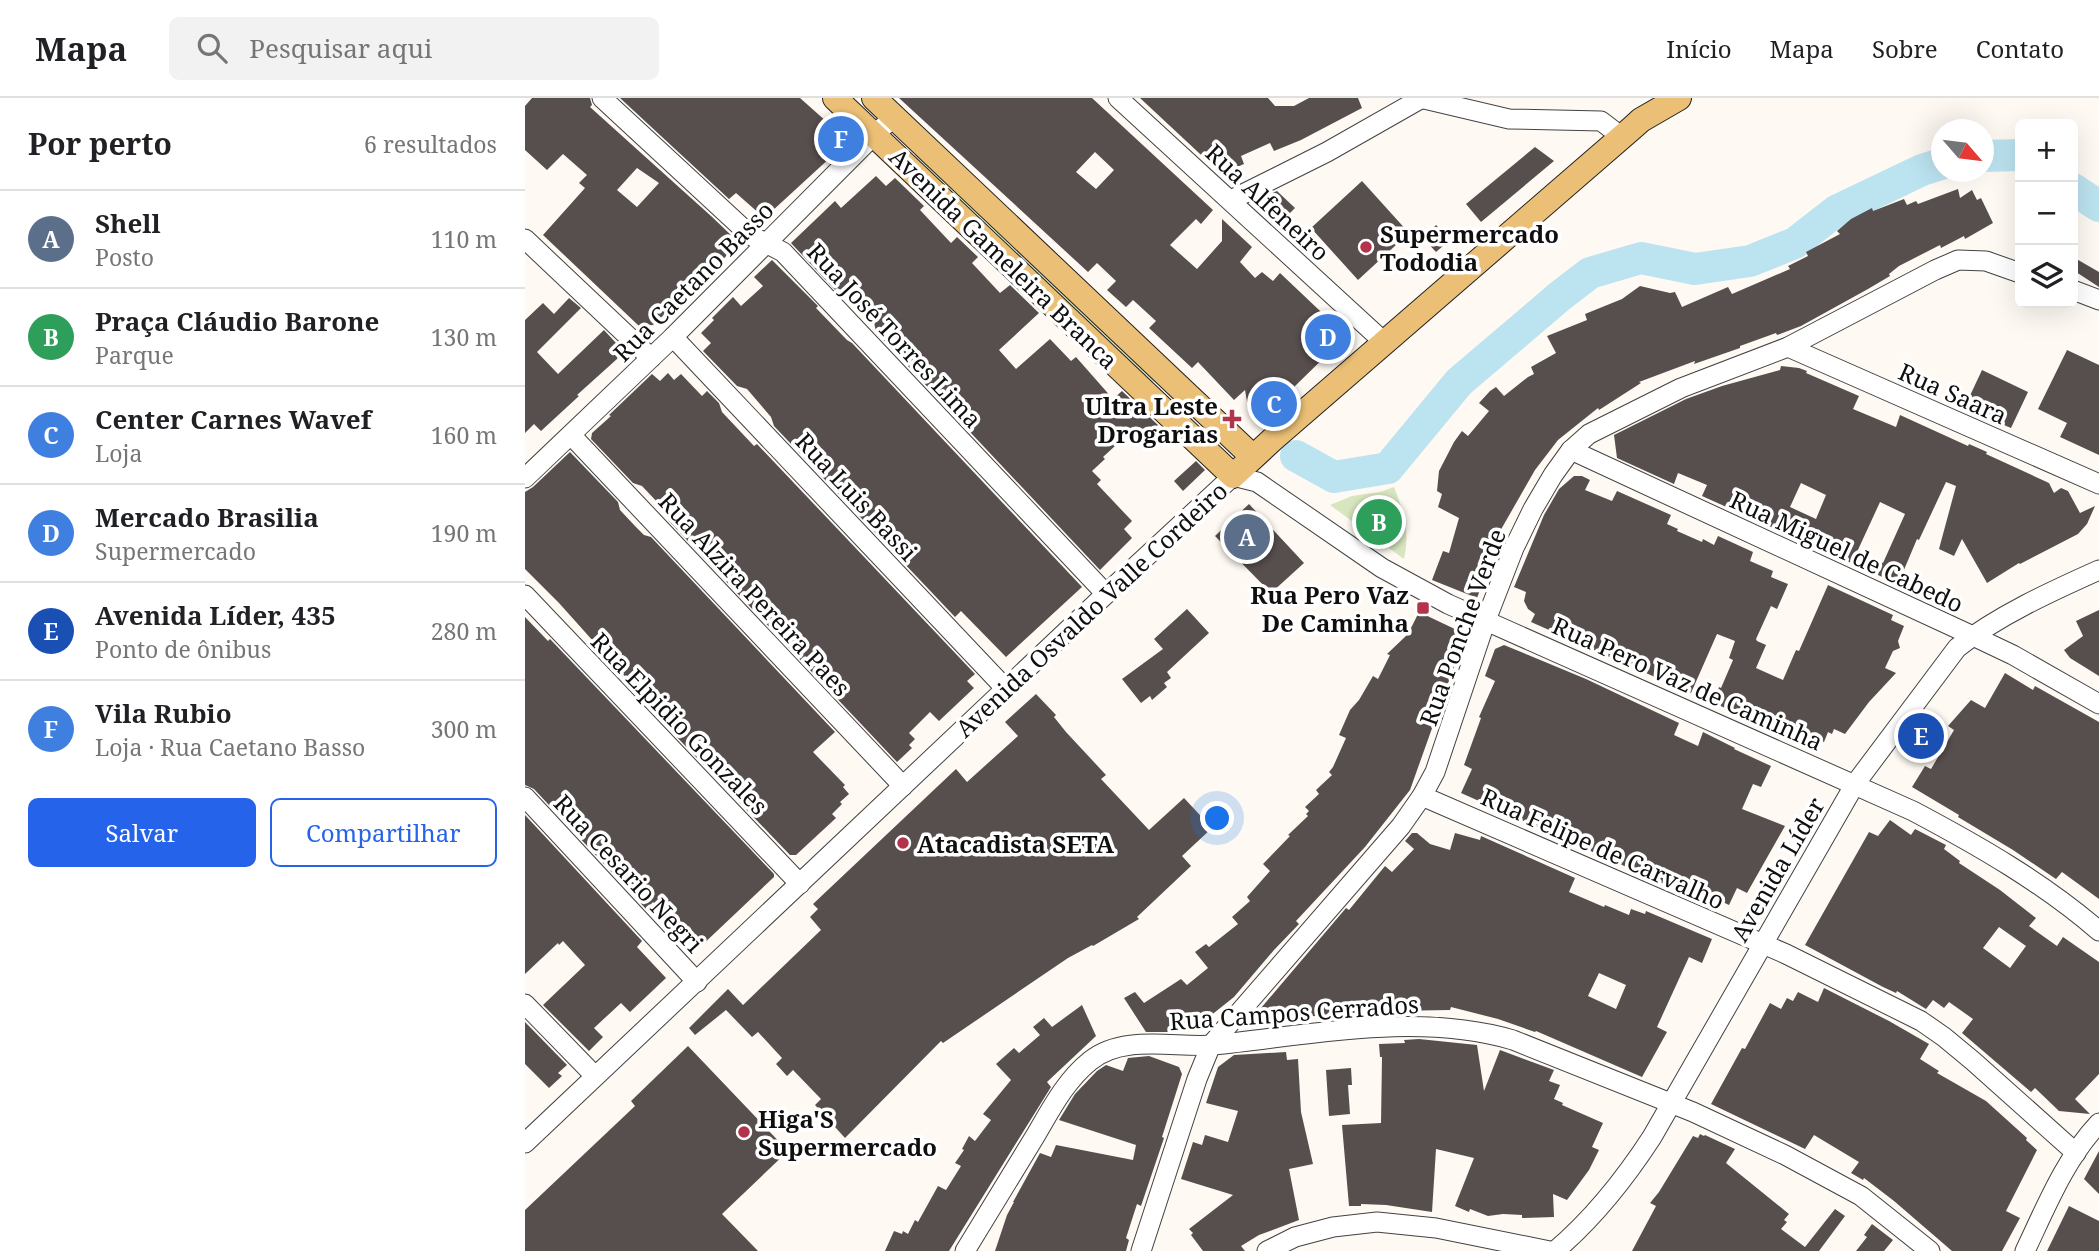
<!DOCTYPE html>
<html lang="pt">
<meta charset="utf-8">
<style>
body{margin:0;font-family:"Noto Serif",serif;background:#f2f2f2;color:#202124}
.controls{position:absolute;right:21px;top:21px;display:grid;overflow:hidden;border-radius:10px;box-shadow:0 7px 28px #0002}
.controls button{width:63px;height:63px;display:grid;place-items:center;padding:0;border:0;border-bottom:2px solid #e0e0e0;background:#fff;color:#202124;font:35px sans-serif}
.compass{position:absolute;left:1406px;top:21px;width:63px;height:63px;border-radius:50%;background:#fff;box-shadow:0 7px 28px #0002;rotate:118deg}
.you{position:absolute;left:693px;top:721px;width:24px;height:24px;margin:-18px;border:5px solid #fff;border-radius:50%;background:#1a73e8;box-shadow:0 0 0 10px #1a73e833}
.badge{display:grid;place-items:center;width:46px;height:46px;border-radius:50%;background:#2563eb;color:#fff;font-size:23px;font-weight:700}
.pin{position:absolute;translate:-50% -50%;border:4px solid #fff;box-shadow:0 2px 7px #0006}
.list{margin:0;padding:0;list-style:none}
h2{display:flex;justify-content:space-between;align-items:center;height:91px;margin:0;padding:0 28px;font-size:30px}
h2 small{font-size:23px;font-weight:400;color:#757577}
.list li{display:grid;grid-template-columns:46px 1fr auto;gap:21px;align-items:center;box-sizing:border-box;height:98px;padding:0 28px;border-top:2px solid #e0e0e0}
.list b{display:block;font-size:26px;white-space:nowrap}
.list p{margin:0;font-size:23px;white-space:nowrap;color:#757577}
.list em{font-size:23px;font-style:normal;color:#757577}
.actions{display:flex;gap:14px;padding:21px 28px}
.actions a{flex:1;padding:16px 0;border:2px solid #2563eb;border-radius:10px;text-align:center;font-size:24px;color:#2563eb}
.actions .main{background:#2563eb;color:#fff}
.icon{flex:none;width:38px;height:38px;fill:none;stroke:currentColor;stroke-width:2;stroke-linecap:round;stroke-linejoin:round}
.map{position:relative;flex:none;width:1574px;height:1153px;overflow:hidden}
header{display:flex;align-items:center;gap:42px;box-sizing:border-box;height:98px;padding:0 35px;background:#fff;border-bottom:2px solid #e0e0e0}
header strong{font-size:33px}
nav{display:flex;gap:38px;margin-inline-start:auto;font-size:24px}
.search{width:490px;height:63px;background:#f2f2f2;display:flex;align-items:center;gap:18px;box-sizing:border-box;padding:0 24px;border-radius:10px;color:#757577;font-size:26px}
main{display:flex}
aside{flex:1;background:#fff}
.map>svg:first-child{display:block}
.green{fill:#d8e6bf}
.lines{fill:none;stroke-linecap:round;stroke-linejoin:round}
.river{stroke:#bce3f0;stroke-width:32}
.building{fill:#574f4d;fill-rule:evenodd}
.minor-casing{stroke:#424242;stroke-width:21}
.major-casing{stroke:#202020;stroke-width:26}
.minor{stroke:#fff;stroke-width:19}
.major{stroke:#ebc076;stroke-width:24}
.poi-dot{fill:#b2344a;stroke:#fff;stroke-width:2.5}
.labels{text-anchor:middle;dominant-baseline:central;stroke-width:7;stroke-linejoin:round;paint-order:stroke}
.street-label{font-size:24px;fill:#0f0f0f;stroke:#fff}
.poi-label{font-size:24px;font-weight:bold;fill:#0f0f0f;stroke:#fff;text-anchor:start}
</style>
<header>
<strong>Mapa</strong>
<div class="search"><svg class="icon" aria-label="search" viewBox="0 0 24 24"><circle cx="10" cy="10" r="6"/><path d="M15 15l6 6"/></svg>Pesquisar aqui</div>
<nav><a>Início</a><a>Mapa</a><a>Sobre</a><a>Contato</a></nav>
</header>
<main>
<aside>
<h2>Por perto<small>6 resultados</small></h2>
<ul class="list">
<li><span class="badge" style="background:#5c6f8a">A</span><div><b>Shell</b><p>Posto</p></div><em>110 m</em></li>
<li><span class="badge" style="background:#2e9e5b">B</span><div><b>Praça Cláudio Barone</b><p>Parque</p></div><em>130 m</em></li>
<li><span class="badge" style="background:#3f7fe0">C</span><div><b>Center Carnes Wavef</b><p>Loja</p></div><em>160 m</em></li>
<li><span class="badge" style="background:#3f7fe0">D</span><div><b>Mercado Brasilia</b><p>Supermercado</p></div><em>190 m</em></li>
<li><span class="badge" style="background:#1a4fb4">E</span><div><b>Avenida Líder, 435</b><p>Ponto de ônibus</p></div><em>280 m</em></li>
<li><span class="badge" style="background:#3f7fe0">F</span><div><b>Vila Rubio</b><p>Loja · Rua Caetano Basso</p></div><em>300 m</em></li>
</ul>
<div class="actions"><a class="main">Salvar</a><a>Compartilhar</a></div>
</aside>
<div class="map">
<svg width="1574" height="1153" viewBox="0 0 1574 1153">
<rect width="100%" height="100%" fill="#fefaf3"/>
<!-- green -->
<g class="green">
<polygon points="392,55 631,282 626,286 388,59"/>
<path d="M869,389C879,414 885,434 879,461L805,407L827,398L855,394Z"/>
</g>
<g class="lines">
<!-- river -->
<g class="river">
<polyline points="1458,58 1495,57"/>
<polyline points="1548,91 1574,108"/>
<polyline points="771,358 809,379 863,370 934,284 1035,198 1065,175 1116,160 1170,171 1225,163 1270,145 1311,113 1397,72 1416,66"/>
</g>
</g>
<!-- building -->
<g class="building">
<path d="M7,0H65L67,7L65,9L186,118L207,138L205,139L213,147L128,227L114,228L18,137L60,90L54,85L62,77L38,56L22,72L0,52V8ZM112,70L134,85L112,109L92,92Z"/>
<polygon points="95,0 275,0 302,24 305,21 316,31 320,38 319,47 246,114 243,111 236,117 211,95 204,101"/>
<path d="M374,0H567L688,112L676,126L671,121L645,147L672,171L697,143V121L727,149L715,164L730,180L737,174L748,183L755,175L813,230L810,249L768,290L765,286L754,298L752,296L735,314L724,315L720,292L709,302L673,264L667,270L624,230L631,223L608,202L601,209L582,192L591,183L572,165L563,174ZM570,54L589,72L571,91L551,74Z"/>
<polygon points="615,0 743,0 750,8 769,8 784,0 833,0 837,10 776,42 749,53 745,45 716,58 719,66 705,72 695,72 689,69"/>
<polygon points="1010,49 1029,63 956,124 941,106"/>
<polygon points="351,78 361,88 370,80 399,108 395,112 426,145 432,139 453,159 447,165 475,195 485,187 514,215 474,252 491,271 525,241 546,263 551,259 588,301 597,293 633,327 616,343 608,335 604,339 602,337 578,359 580,361 567,373 576,382 572,386 607,423 599,431 607,440 575,472 351,234 348,219 325,196 312,190 310,192 266,145 310,103 316,110"/>
<polygon points="837,83 884,135 833,182 786,130"/>
<polygon points="1433,91 1435,100 1447,92 1452,102 1456,100 1468,125 1440,141 1439,138 1416,150 1415,147 1374,168 1364,176 1365,178 1343,191 1276,228 1252,237 1251,235 1215,248 1215,250 1169,266 1170,263 1114,284 1116,285 1074,312 1073,310 1033,342 1010,372 958,463 964,468 952,500 907,482 918,453 924,455 934,420 913,409 917,396 912,393 914,373 929,344 937,333 943,338 964,313 954,305 965,293 971,289 979,298 1003,279 1009,276 1006,269 1031,255 1022,238 1062,222 1060,216 1097,201 1115,188 1145,195 1150,194 1157,209 1203,189 1207,196 1265,171 1263,168 1283,158 1281,154 1315,136 1312,133 1326,121 1347,110 1348,113 1379,101 1382,107 1391,103 1393,106"/>
<polygon points="752,93 770,110 759,121 745,96"/>
<polygon points="911,127 925,142 911,154 898,140"/>
<polygon points="1548,159 1574,174 1574,189 1548,172"/>
<polygon points="247,162 293,208 291,210 322,242 327,245 557,489 481,559 436,513 430,519 249,328 246,319 222,291 212,288 178,253 186,245 176,235 189,222 187,220 208,199 216,208 238,188 229,179"/>
<polygon points="44,200 56,210 12,254 33,276 79,232 91,245 94,255 92,261 52,297 54,298 16,333 9,326 0,335 0,222 18,205 29,216"/>
<polygon points="1542,252 1574,267 1574,357 1535,339 1542,325 1513,311"/>
<path d="M1256,268L1274,270L1282,273L1281,275L1334,298L1328,311L1371,329L1375,317L1443,348L1444,346L1462,354L1461,356L1524,385L1529,395L1536,390L1543,393L1555,415L1570,408L1562,426L1553,436L1495,466L1494,465L1462,485L1437,441L1429,458L1414,451L1431,388L1421,384L1394,442L1392,441L1373,486L1177,398L1182,387L1153,375L1149,386L1092,360L1089,337L1161,301L1197,288L1255,272ZM1276,385L1301,397L1291,421L1265,409ZM1355,404L1380,416L1358,465L1332,454Z"/>
<polygon points="1457,272 1503,294 1486,330 1462,320 1465,315 1442,304"/>
<polygon points="143,275 149,282 156,276 177,298 182,293 194,305 197,314 229,348 232,346 450,576 442,583 449,590 414,623 405,614 384,635 390,641 384,647 387,650 372,664 144,423 141,413 134,406 117,388 108,385 66,341 67,335 86,318 84,317 127,276 135,283"/>
<polygon points="45,354 93,404 95,412 110,428 119,437 126,439 310,634 288,654 320,687 318,689 324,696 315,704 317,706 307,716 311,720 271,757 265,757 100,585 103,582 34,505 0,471 0,394 8,389"/>
<polygon points="671,363 680,372 658,393 649,383"/>
<polygon points="1049,378 1057,378 1065,382 1060,392 1087,403 1092,393 1146,417 1142,426 1153,431 1152,433 1177,444 1178,441 1189,447 1193,438 1228,454 1225,463 1248,473 1246,479 1263,486 1252,511 1246,508 1231,541 1232,543 1241,547 1231,570 1258,582 1271,552 1274,553 1303,487 1368,517 1366,522 1379,528 1373,543 1375,550 1368,553 1360,570 1371,575 1344,604 1320,636 1309,631 1307,636 1303,634 1299,644 1242,619 1238,627 1189,605 1194,589 1196,590 1208,562 1204,560 1210,543 1192,536 1166,595 1006,524 1010,516 1003,511 999,503 1001,494 989,489 1019,417 1034,391"/>
<polygon points="724,406 779,465 746,495 690,438"/>
<polygon points="662,511 684,535 642,574 646,580 639,585 642,589 627,602 625,598 616,605 597,581 638,551 629,541"/>
<polygon points="1574,512 1574,578 1545,560 1539,552 1558,538 1551,523"/>
<polygon points="894,514 934,533 933,539 936,549 885,692 840,749 771,823 774,826 749,852 709,899 665,934 621,934 599,900 610,894 619,905 656,881 662,887 683,870 670,854 681,846 684,849 713,826 707,819 725,803 722,799 745,773 738,766 765,738 763,737 783,718 781,716 784,713 780,709 794,696 791,692 807,677 804,674 808,669 821,640 814,637 825,612 834,602 848,578 853,581 865,557 862,556 883,536"/>
<polygon points="0,519 23,543 25,541 249,776 249,779 173,851 128,804 121,811 9,691 0,687"/>
<polygon points="979,547 1061,581 1154,625 1149,637 1173,648 1178,634 1210,650 1209,651 1246,668 1236,689 1228,686 1217,711 1260,728 1222,795 1212,790 1204,807 1174,793 1171,800 936,695 947,671 939,667 956,620 954,619 970,583 960,578 970,551"/>
<polygon points="1480,575 1508,592 1510,588 1574,624 1574,801 1537,774 1531,781 1488,752 1433,719 1434,717 1387,689 1400,668 1406,671 1429,632 1423,628 1446,602 1460,610"/>
<polygon points="511,596 531,617 529,619 541,634 581,677 576,681 624,732 659,700 687,730 657,758 666,768 612,819 614,821 568,848 567,847 543,860 418,945 416,943 320,1040 290,1007 296,1001 268,972 262,978 251,966 257,960 233,934 227,939 201,912 170,937 164,930 203,891 218,907 296,832 285,819 293,811 288,806 431,671 442,684 493,638 480,624"/>
<polygon points="0,717 117,843 112,849 141,880 105,914 96,905 69,930 78,939 64,953 18,907 60,867 38,843 34,847 33,845 0,876"/>
<path d="M1365,722L1386,737L1390,731L1421,747L1419,751L1435,763L1434,765L1475,792L1511,820L1504,828L1532,848L1538,839L1574,864V976L1550,1001L1565,1016L1534,1013L1510,990L1506,994L1437,935L1448,921L1424,904L1419,910L1408,902L1401,911L1372,893L1371,895L1358,889L1280,847L1344,734L1353,738ZM1474,829L1501,848L1485,870L1458,850Z"/>
<path d="M887,735H892L905,746L925,752L930,735L955,742L956,738L1050,780L1044,794L1079,809L1080,807L1104,817L1106,811L1120,816L1121,813L1187,841L1177,865L1164,859L1132,929L1142,934L1117,979L1011,933L1010,934L973,921L926,909L925,912L866,913L865,904L839,905L829,915L725,923L821,810L824,812L860,768L867,774L889,751L880,743ZM1074,875L1101,887L1091,911L1063,898Z"/>
<polygon points="1299,890 1364,923 1404,946 1395,961 1414,973 1412,975 1461,1003 1502,1040 1501,1042 1512,1052 1481,1113 1495,1120 1477,1153 1427,1153 1369,1103 1339,1080 1338,1082 1326,1075 1334,1064 1289,1037 1280,1051 1186,1006 1217,950 1220,951 1245,905 1256,911 1262,900 1268,903 1273,894 1293,904"/>
<polygon points="557,907 571,938 522,984 526,989 424,1153 360,1153 369,1133 377,1136 378,1133 383,1136 390,1122 393,1124 413,1088 421,1092 436,1068 430,1065 439,1052 437,1051 444,1038 450,1043 466,1022 458,1016 486,982 471,966 489,950 494,955 515,937 508,929 519,920 527,929"/>
<polygon points="0,924 42,967 33,975 37,978 24,990 0,966"/>
<polygon points="894,941 952,947 959,993 975,952 1029,972 1024,983 1035,987 1029,1001 1038,1005 1037,1007 1078,1025 1067,1049 1074,1052 1064,1072 1042,1102 1028,1096 1029,1119 997,1120 997,1117 978,1116 963,1118 945,1111 944,1114 930,1108 949,1060 911,1051 907,1114 861,1107 836,1106 836,1108 824,1108 817,1027 856,1025 857,959 855,959 854,946 880,945 879,942"/>
<polygon points="163,948 263,1053 197,1116 233,1153 0,1153 0,1112 110,1008 106,1003"/>
<polygon points="761,954 762,962 773,961 776,1014 788,1066 764,1071 774,1122 734,1137 716,1148 720,1153 678,1153 666,1137 668,1135 664,1131 708,1097 656,1081 668,1044 677,1047 680,1037 703,1044 713,1013 681,1005 693,969 709,957"/>
<polygon points="624,958 654,969 657,976 637,1039 639,1040 616,1108 612,1106 601,1140 604,1142 601,1153 470,1153 482,1117 489,1104 488,1104 515,1055 526,1059 531,1047 608,1062 611,1047 534,1022 550,996 572,973 581,967 598,973 603,960"/>
<polygon points="826,970 827,987 823,987 825,1016 804,1018 801,972"/>
<polygon points="1175,1036 1179,1038 1180,1037 1210,1051 1201,1065 1264,1116 1259,1122 1262,1124 1256,1131 1280,1149 1310,1111 1320,1118 1294,1153 1107,1153 1131,1108 1125,1105 1134,1094 1168,1038 1173,1040"/>
<polygon points="1574,1053 1574,1096 1559,1081"/>
<polygon points="1544,1108 1574,1123 1574,1153 1522,1153"/>
<polygon points="1347,1126 1368,1142 1359,1153 1331,1153 1342,1139 1339,1137"/>
</g>
<g class="lines">
<defs>
<g id="minor">
<polyline points="77,0 225,137 258,154 581,496"/>
<polyline points="593,0 860,245"/>
<polyline points="895,0 984,21 1076,23 1097,39"/>
<polyline points="706,102 802,54 897,0"/>
<polyline points="0,141 126,260"/>
<polyline points="1548,192 1574,202"/>
<polyline points="148,239 481,591"/>
<polyline points="1263,249 1574,386"/>
<polyline points="46,337 378,688"/>
<polyline points="1046,352 1448,538 1488,557 1574,606"/>
<polyline points="0,380 148,239 349,37 369,19"/>
<polyline points="0,497 275,786"/>
<polyline points="897,698 1261,856 1396,923 1419,939 1448,963 1551,1055"/>
<polyline points="0,699 172,884"/>
<polyline points="0,906 70,978"/>
<path d="M0,1045L581,496L708,378L732,384L857,470L923,506L1388,713C1454,748 1517,784 1574,833"/>
<path d="M440,1153C463,1115 486,1077 509,1040C525,1013 540,983 565,963C598,936 649,950 688,947C787,937 891,914 988,942L1168,1014L1260,1057L1336,1098L1405,1153"/>
<polyline points="616,1153 672,981 686,947 876,728 897,698 910,674 961,522 989,450 1008,411 1028,377 1046,352 1064,336 1156,290 1263,249 1410,172 1433,162 1461,163 1495,175"/>
<polyline points="742,1153 770,1139 808,1129 852,1124 911,1130 1025,1153"/>
<path d="M1030,1153C1069,1120 1099,1082 1127,1039L1330,686L1432,550C1472,518 1527,493 1574,472"/>
<path d="M1500,1153C1521,1109 1540,1061 1574,1025"/>
</g>
<g id="major">
<polyline points="310,0 708,378 748,341 1106,31 1116,22 1154,0"/>
<polyline points="349,0 728,359"/>
</g>
</defs>
<!-- minor casing -->
<use href="#minor" class="minor-casing"/>
<!-- major casing -->
<use href="#major" class="major-casing"/>
<!-- minor -->
<use href="#minor" class="minor"/>
<!-- major -->
<use href="#major" class="major"/>
</g>
<!-- markers -->
<g class="poi-dot">
<circle cx="841" cy="149" r="7"/>
<path d="M703.5 310.5h7v7h7v7h-7v7h-7v-7h-7v-7h7z"/>
<rect x="891" y="503" width="14" height="14" rx="3.5"/>
<circle cx="378" cy="745" r="7"/>
<circle cx="219" cy="1034" r="7"/>
</g>
<g class="labels">
<!-- street labels -->
<g class="street-label">
<text transform="translate(743 104) rotate(43)">Rua Alfeneiro</text>
<text transform="translate(479 160) rotate(44)">Avenida Gameleira Branca</text>
<text transform="translate(168 183) rotate(-45)">Rua Caetano Basso</text>
<text transform="translate(370 237) rotate(47)">Rua José Torres Lima</text>
<text transform="translate(1428 295) rotate(24)">Rua Saara</text>
<text transform="translate(332 398) rotate(47)">Rua Luis Bassi</text>
<text transform="translate(1322 453) rotate(25)">Rua Miguel de Cabedo</text>
<text transform="translate(230 496) rotate(47)">Rua Alzira Pereira Paes</text>
<text transform="translate(566 511) rotate(-43)">Avenida Osvaldo Valle Cordeiro</text>
<text transform="translate(937 529) rotate(-70)">Rua Ponche Verde</text>
<text transform="translate(1163 585) rotate(24)">Rua Pero Vaz de Caminha</text>
<text transform="translate(155 625) rotate(46)">Rua Elpidio Gonzales</text>
<text transform="translate(1078 750) rotate(24)">Rua Felipe de Carvalho</text>
<text transform="translate(1252 771) rotate(-60)">Avenida Líder</text>
<text transform="translate(104 775) rotate(47)">Rua Cesario Negri</text>
<text transform="translate(769 914) rotate(-4)">Rua Campos Cerrados</text>
</g>
<!-- poi labels -->
<g class="poi-label">
<text x="855" y="135">Supermercado<tspan x="855" dy="28">Tododia</tspan></text>
<text x="693" y="307" text-anchor="end">Ultra Leste<tspan x="693" dy="28">Drogarias</tspan></text>
<text x="884" y="496" text-anchor="end">Rua Pero Vaz<tspan x="884" dy="28">De Caminha</tspan></text>
<text x="392" y="745">Atacadista SETA</text>
<text x="233" y="1020">Higa'S<tspan x="233" dy="28">Supermercado</tspan></text>
</g>
</g>
</svg>
<div class="controls">
<button>+</button>
<button>−</button>
<button><svg class="icon" aria-label="layers" viewBox="0 0 24 24"><path d="M12 4l9 5-9 5-9-5zM3 14l9 5 9-5"/></svg></button>
</div>
<svg class="compass" viewBox="-18 -18 36 36"><path d="M0-13l5 13h-10z" fill="#e53935"/><path d="M0 13l5-13h-10z" fill="#757577"/></svg>
<div class="you"></div>
<div class="pin badge" style="left:722px;top:439px;background:#5c6f8a">A</div>
<div class="pin badge" style="left:854px;top:424px;background:#2e9e5b">B</div>
<div class="pin badge" style="left:749px;top:306px;background:#3f7fe0">C</div>
<div class="pin badge" style="left:803px;top:239px;background:#3f7fe0">D</div>
<div class="pin badge" style="left:1396px;top:638px;background:#1a4fb4">E</div>
<div class="pin badge" style="left:316px;top:41px;background:#3f7fe0">F</div>
</div>
</main>
